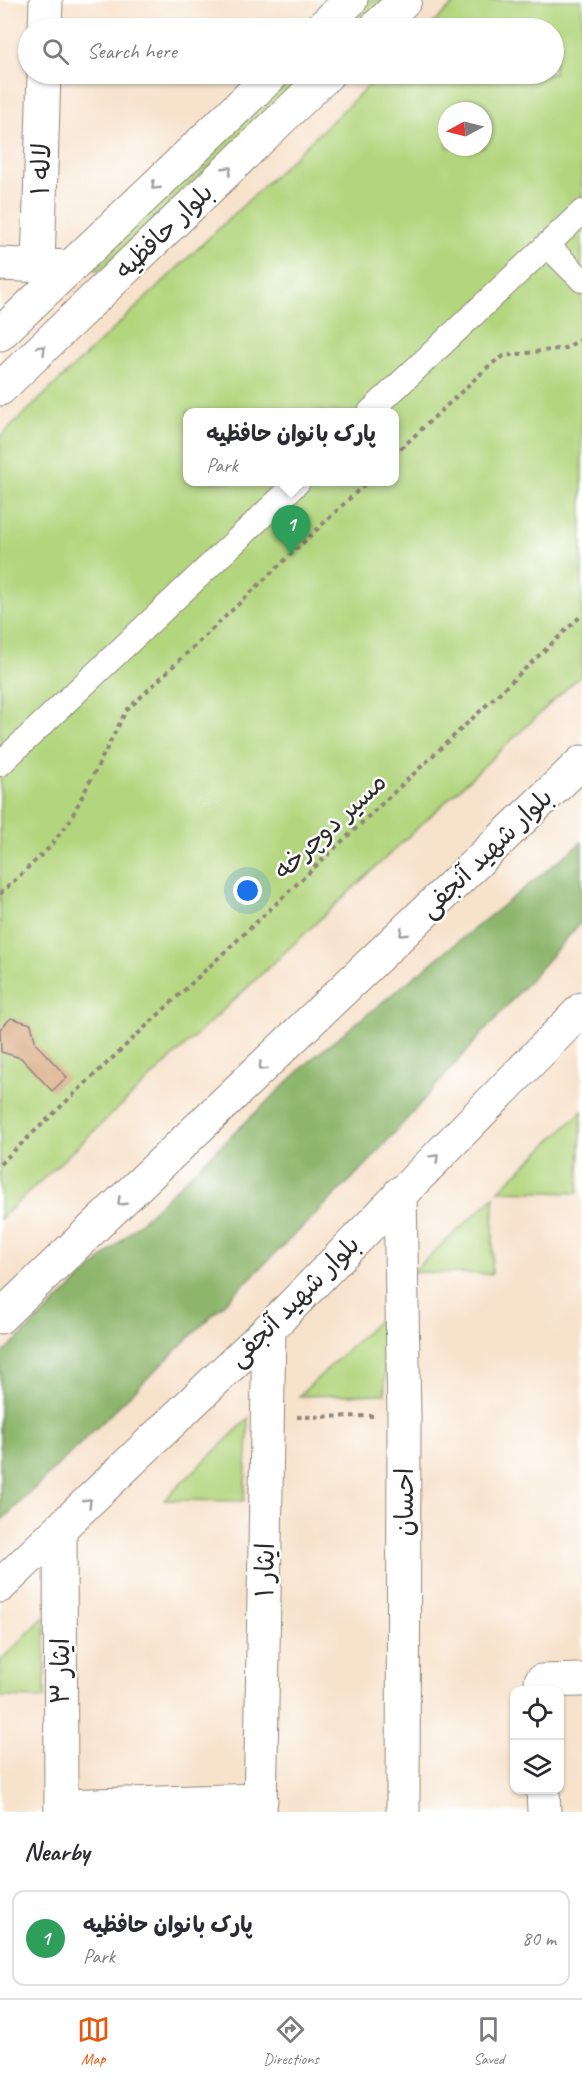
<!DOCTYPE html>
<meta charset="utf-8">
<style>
body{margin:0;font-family:Caveat,"Playpen Sans Arabic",sans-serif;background:#f2f2f3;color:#2b2b33}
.controls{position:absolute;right:18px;bottom:18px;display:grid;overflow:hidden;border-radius:12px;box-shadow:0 2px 4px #0004}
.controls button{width:54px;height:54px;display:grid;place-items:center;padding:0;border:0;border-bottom:2px solid #e1e1e2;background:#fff;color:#2b2b33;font:30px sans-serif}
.compass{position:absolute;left:438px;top:102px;width:54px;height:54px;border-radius:50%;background:#fff;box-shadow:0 2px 4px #0004;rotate:263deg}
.you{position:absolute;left:248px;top:891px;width:21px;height:21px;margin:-15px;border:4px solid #fff;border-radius:50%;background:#1a73e8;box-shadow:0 0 0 9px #1a73e833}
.badge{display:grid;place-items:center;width:39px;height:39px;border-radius:50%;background:#ea580c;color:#fff;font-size:20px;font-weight:700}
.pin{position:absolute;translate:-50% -50px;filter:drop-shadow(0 2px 3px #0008)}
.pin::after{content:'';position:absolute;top:32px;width:21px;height:18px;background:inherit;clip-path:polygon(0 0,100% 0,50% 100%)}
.popup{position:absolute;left:183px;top:408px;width:216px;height:78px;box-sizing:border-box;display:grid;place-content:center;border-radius:12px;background:#fff;filter:drop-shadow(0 2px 4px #0005);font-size:20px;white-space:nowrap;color:#7c7c81}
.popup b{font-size:22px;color:#2b2b33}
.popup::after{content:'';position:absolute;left:50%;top:100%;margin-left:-12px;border:12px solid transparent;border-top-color:#fff}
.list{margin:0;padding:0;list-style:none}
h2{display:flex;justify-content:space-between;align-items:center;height:78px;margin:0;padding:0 24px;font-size:26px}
h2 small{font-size:20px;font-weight:400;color:#7c7c81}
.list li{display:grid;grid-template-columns:39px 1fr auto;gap:18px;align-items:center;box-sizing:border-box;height:96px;margin:0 12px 12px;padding:0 12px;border:2px solid #e1e1e2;border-radius:12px}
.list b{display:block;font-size:22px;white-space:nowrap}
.list p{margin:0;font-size:20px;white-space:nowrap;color:#7c7c81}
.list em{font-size:20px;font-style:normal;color:#7c7c81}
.icon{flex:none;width:33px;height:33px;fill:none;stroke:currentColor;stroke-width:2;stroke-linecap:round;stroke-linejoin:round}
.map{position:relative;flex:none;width:582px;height:1812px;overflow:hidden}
.search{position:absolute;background:#fff;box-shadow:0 2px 4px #0004;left:18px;right:18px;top:18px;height:66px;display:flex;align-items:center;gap:15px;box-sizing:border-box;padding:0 21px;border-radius:33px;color:#7c7c81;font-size:22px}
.sheet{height:186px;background:#fff}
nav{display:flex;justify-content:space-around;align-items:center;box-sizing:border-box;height:84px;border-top:2px solid #e1e1e2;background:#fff;font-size:16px;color:#7c7c81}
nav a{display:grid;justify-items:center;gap:3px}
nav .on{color:#ea580c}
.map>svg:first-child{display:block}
.green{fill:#b2d57d;stroke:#6e8054;stroke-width:1.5;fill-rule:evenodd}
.forest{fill:#8db66c;stroke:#5c704c;stroke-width:1.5}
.building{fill:#d4a176}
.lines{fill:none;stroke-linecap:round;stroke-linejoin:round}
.pedestrian-casing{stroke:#91867b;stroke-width:26}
.minor-casing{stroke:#91867b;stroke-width:35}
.tertiary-casing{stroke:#91867b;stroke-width:35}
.secondary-casing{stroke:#91867b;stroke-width:35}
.primary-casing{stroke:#91867b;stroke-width:35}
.path{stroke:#91867b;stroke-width:4;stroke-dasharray:4.5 4.5;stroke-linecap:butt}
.pedestrian{stroke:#fff;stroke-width:24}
.minor{stroke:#fff;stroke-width:33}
.tertiary{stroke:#fff;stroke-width:33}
.secondary{stroke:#fff;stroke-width:33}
.primary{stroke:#fff;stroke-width:33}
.oneway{stroke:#a0a0a0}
.labels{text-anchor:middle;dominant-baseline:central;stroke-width:5;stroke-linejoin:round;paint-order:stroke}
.street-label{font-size:26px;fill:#2b2b2b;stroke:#fff}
</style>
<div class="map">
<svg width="582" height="1812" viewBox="0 0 582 1812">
<rect width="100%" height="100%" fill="#fff"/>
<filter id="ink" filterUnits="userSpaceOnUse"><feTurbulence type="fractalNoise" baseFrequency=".0167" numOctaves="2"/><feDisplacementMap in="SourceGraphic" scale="12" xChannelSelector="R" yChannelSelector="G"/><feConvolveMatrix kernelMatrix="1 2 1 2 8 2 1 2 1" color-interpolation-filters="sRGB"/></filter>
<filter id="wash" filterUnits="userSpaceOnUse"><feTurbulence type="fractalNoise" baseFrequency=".008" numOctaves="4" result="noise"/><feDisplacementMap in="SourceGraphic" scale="24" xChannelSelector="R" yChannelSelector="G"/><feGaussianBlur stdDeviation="1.35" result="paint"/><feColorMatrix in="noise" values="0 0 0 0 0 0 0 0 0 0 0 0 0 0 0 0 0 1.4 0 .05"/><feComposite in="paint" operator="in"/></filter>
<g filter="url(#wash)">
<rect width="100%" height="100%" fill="#f7e2cb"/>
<!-- green -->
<g class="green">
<polygon points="367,0 386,0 356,28 337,28"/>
<path d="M458,0H582V674L0,1219V437L381,74H554V28H428ZM447,111H483V147H447ZM188,412H394V482H188Z"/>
<polygon points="289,74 309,74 99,271 90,266 152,203"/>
<polygon points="582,1111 578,1193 498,1191"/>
<polygon points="494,1197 492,1274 412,1272"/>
<polygon points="385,1314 385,1394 299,1396"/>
<polygon points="249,1418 244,1501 164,1500"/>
<polygon points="45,1616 45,1698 0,1697 0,1661"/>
</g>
<!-- forest -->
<polygon class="forest" points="582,842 582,921 366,1165 0,1522 0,1356 314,1057"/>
<g id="blocks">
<!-- building -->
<polygon class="building" points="11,1018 31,1024 36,1044 67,1077 52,1091 21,1058 1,1052 0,1029"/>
</g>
</g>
<g filter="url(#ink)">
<use href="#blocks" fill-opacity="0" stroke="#91867b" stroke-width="1.5"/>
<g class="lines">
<defs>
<g id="pedestrian">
<polyline points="547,245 582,280"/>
<polyline points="370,412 582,212"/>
<polyline points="0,764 298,482"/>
</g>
<g id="minor">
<polyline points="45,28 46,0"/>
<polyline points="38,265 44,74"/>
<polyline points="400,1193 404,1416 403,1812"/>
<polyline points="60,1529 61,1812"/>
<polyline points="541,1690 541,1681 582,1680"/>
<polyline points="543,1790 544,1812"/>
<polyline points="61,1806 261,1800"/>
<polyline points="260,1812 269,1329"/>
</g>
<polyline id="tertiary" points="0,264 70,267"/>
<g id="secondary">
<polyline points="321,28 351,0"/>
<polyline points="375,28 405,0"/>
<polyline points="0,334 273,74"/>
<polyline points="0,389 328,74"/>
</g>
<g id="primary">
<polyline points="0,1317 582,762"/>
<polyline points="0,1586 269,1329 582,1009"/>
</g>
</defs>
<!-- pedestrian casing -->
<use href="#pedestrian" class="pedestrian-casing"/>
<!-- minor casing -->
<use href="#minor" class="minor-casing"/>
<!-- tertiary casing -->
<use href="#tertiary" class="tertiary-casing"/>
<!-- secondary casing -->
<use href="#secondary" class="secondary-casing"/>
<!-- primary casing -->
<use href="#primary" class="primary-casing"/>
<!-- path -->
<g class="path">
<polyline points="394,455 491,364 504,356 565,348 582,339"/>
<polyline points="0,894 50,847 69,822 126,711 367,482"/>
<polyline points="0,1164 582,615"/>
<polyline points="297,1417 373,1416"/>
</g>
<!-- pedestrian -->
<use href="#pedestrian" class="pedestrian"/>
<!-- minor -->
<use href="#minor" class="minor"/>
<!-- tertiary -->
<use href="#tertiary" class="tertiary"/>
<!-- secondary -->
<use href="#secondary" class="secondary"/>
<!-- primary -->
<use href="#primary" class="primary"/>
</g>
<!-- one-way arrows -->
<defs><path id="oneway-chevron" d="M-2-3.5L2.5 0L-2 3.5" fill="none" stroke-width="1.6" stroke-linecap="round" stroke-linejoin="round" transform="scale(1.5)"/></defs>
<g class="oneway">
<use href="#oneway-chevron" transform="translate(228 170) rotate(-44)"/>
<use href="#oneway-chevron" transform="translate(155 186) rotate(136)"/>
<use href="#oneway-chevron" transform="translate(42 349) rotate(-44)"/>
<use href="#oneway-chevron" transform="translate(403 933) rotate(136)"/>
<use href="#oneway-chevron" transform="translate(262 1067) rotate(136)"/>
<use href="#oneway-chevron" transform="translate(435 1158) rotate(-45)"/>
<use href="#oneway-chevron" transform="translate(121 1202) rotate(136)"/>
<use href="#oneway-chevron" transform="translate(88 1502) rotate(-44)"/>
</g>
</g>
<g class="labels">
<!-- street labels -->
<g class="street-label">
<text transform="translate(41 169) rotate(-88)">لاله ۱</text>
<text transform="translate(164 231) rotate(-44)">بلوار حافظیه</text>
<text transform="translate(330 826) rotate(-43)">مسیر دوچرخه</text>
<text transform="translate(486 853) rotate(-44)">بلوار شهید آنجفی</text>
<text transform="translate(294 1301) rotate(-45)">بلوار شهید آنجفی</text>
<text transform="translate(404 1502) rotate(-90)">احسان</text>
<text transform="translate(265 1570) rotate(-89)">ایثار ۱</text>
<text transform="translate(60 1671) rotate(-90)">ایثار ۳</text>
</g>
</g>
</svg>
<div class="controls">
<button><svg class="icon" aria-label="locate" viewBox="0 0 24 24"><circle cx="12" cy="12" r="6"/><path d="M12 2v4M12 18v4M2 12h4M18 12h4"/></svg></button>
<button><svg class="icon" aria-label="layers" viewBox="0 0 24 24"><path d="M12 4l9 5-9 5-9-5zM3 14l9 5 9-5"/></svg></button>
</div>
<svg class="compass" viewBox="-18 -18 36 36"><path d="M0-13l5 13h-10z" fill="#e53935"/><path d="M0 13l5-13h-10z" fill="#7c7c81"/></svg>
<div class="you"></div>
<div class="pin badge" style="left:291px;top:555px;background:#2e9e5b">1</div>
<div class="popup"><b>پارک بانوان حافظیه</b>Park</div>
<div class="search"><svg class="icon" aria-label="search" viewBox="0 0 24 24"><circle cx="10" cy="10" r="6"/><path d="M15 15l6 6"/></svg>Search here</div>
</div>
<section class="sheet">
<h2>Nearby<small></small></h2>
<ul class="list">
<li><span class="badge" style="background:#2e9e5b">1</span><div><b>پارک بانوان حافظیه</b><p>Park</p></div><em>80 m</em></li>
</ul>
</section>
<nav>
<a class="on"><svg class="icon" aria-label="map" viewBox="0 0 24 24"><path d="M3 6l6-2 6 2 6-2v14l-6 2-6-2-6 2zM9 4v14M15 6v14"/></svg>Map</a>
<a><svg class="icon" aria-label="directions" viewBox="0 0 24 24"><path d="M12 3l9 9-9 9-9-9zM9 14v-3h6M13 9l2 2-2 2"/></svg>Directions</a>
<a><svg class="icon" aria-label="saved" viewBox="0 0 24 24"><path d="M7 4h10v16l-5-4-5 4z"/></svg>Saved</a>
</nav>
